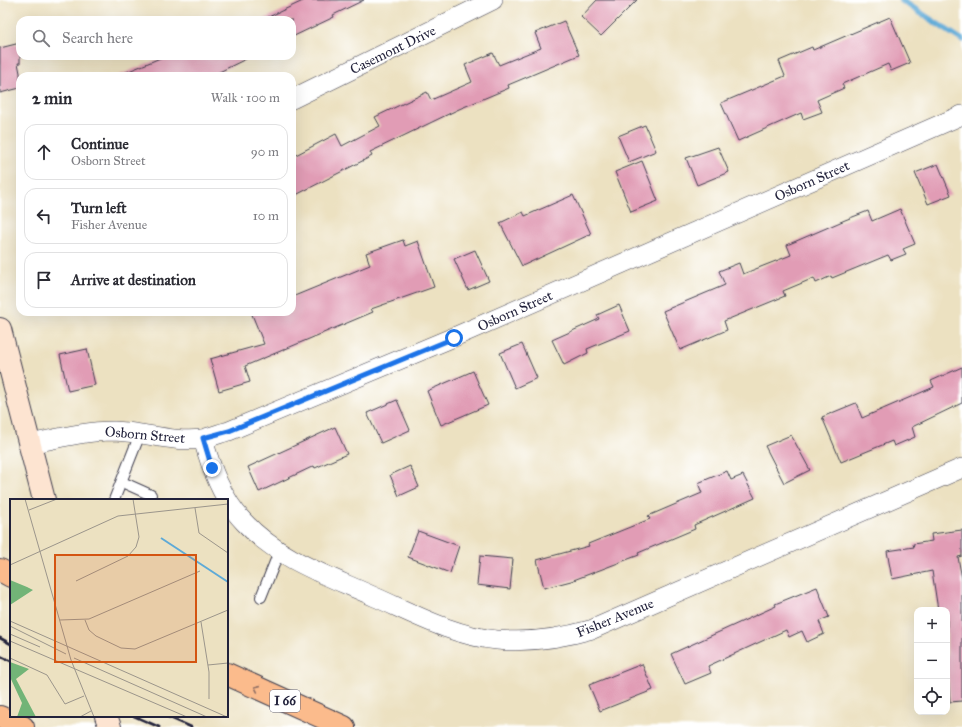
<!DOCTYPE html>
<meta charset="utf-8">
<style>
body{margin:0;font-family:"IM FELL Great Primer",serif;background:#f2f2f3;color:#2b2b33}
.controls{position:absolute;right:12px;bottom:12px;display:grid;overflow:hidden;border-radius:8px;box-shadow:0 4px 16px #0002}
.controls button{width:36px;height:36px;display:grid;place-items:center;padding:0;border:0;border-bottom:1px solid #e1e1e2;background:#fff;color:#2b2b33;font:20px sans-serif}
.stop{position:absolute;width:12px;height:12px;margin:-9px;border:3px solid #1a73e8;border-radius:50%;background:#fff}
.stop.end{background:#1a73e8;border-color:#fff;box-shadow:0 1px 4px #0008}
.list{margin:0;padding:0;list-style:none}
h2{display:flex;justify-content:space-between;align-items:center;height:52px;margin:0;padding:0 16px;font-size:17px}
h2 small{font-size:13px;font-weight:400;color:#7c7c81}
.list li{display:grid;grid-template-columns:26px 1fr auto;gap:12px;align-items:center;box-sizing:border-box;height:56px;margin:0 8px 8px;padding:0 8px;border:1px solid #e1e1e2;border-radius:12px}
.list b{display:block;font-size:15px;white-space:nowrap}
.list p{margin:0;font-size:13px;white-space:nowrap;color:#7c7c81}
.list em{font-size:13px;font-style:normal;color:#7c7c81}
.icon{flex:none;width:22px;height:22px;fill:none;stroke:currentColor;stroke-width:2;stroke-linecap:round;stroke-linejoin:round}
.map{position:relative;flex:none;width:962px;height:727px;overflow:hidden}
.search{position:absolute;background:#fff;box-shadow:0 4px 16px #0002;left:16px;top:16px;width:280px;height:44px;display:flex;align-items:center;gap:10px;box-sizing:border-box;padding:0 14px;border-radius:12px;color:#7c7c81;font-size:15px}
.panel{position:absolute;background:#fff;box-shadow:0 4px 16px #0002;left:16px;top:72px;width:280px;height:244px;border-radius:12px}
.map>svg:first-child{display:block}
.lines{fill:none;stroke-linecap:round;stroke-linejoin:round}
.stream{stroke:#5eaad7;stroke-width:6}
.building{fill:#e19cb5}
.service-casing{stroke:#403f4f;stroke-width:12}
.minor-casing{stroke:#403f4f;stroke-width:20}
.secondary-casing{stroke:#403f4f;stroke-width:24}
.motorway-casing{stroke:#403f4f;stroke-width:24}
.service{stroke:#fff;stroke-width:10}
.minor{stroke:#fff;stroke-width:19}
.secondary{stroke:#fde4d1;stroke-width:22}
.motorway{stroke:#fbbb8c;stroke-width:22}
.rail{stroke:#22223b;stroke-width:3}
.oneway{stroke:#8e6e64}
.route{stroke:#1a73e8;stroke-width:5}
.labels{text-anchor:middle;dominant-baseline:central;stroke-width:3.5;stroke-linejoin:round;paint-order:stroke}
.shield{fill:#fff;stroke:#646476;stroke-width:1}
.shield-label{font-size:13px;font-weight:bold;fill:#22223b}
.street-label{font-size:14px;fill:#22223b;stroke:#fff}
.inset-river{fill:none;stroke:#5eaad7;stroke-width:2}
.inset-road{fill:none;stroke:#9b958b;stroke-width:1}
.view{fill:#d45411;fill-opacity:0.15;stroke:#d45411;stroke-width:2}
.inset-edge{fill:none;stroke:#22223b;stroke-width:2}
</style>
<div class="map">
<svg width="962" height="727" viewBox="0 0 962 727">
<rect width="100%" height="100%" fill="#fff"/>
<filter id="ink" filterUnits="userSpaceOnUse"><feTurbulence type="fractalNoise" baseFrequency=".025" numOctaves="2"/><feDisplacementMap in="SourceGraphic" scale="8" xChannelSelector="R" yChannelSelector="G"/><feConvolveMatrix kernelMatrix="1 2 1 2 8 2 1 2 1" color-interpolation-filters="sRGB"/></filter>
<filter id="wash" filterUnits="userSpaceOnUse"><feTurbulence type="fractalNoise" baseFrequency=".012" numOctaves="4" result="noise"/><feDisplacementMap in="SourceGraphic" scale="16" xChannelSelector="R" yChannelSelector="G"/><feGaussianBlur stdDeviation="0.9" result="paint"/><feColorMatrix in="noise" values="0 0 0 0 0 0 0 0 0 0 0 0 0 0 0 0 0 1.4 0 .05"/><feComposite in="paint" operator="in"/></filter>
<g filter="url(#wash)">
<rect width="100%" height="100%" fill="#ece1c1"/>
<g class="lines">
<!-- stream -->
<polyline class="stream" points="901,0 962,40"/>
</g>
<g id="blocks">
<!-- building -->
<g class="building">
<polygon points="305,0 364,0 333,15 334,17 292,37 292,20 262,20"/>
<polygon points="597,0 637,0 601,36 581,17"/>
<polygon points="890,17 910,63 891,71 888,64 842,84 844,88 817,100 822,112 803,119 801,113 738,141 721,103 785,76 779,61 812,47 813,50"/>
<polygon points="564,21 579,55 508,85 509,88 459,109 370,152 372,156 292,197 292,157 336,134 342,146 380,126 375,117 427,92 431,100 472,82 465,65 493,53 499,65 541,48 535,33"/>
<polygon points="20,43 20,63 18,63 20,73 20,88 0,93 0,48"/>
<polygon points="165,56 252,56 211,76 117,76"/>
<polygon points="645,125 656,151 629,162 618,136"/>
<polygon points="718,147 729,172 697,185 686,158"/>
<polygon points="642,161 658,201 631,212 615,172"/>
<polygon points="938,164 951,195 928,204 915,173"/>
<polygon points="573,195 591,234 522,266 500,223 523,212 525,216"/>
<polygon points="900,209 915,244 903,249 906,254 891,260 888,255 832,278 831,276 816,283 814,278 783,291 785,296 724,321 727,330 680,350 663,311 725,285 719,271 739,263 743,274 791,255 787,245 845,220 868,211 872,221"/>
<polygon points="403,240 405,246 418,241 434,287 371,309 373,312 245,366 250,382 219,391 210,359 264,344 251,312 292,312 292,297 370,265 366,253"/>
<polygon points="475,250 489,281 468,290 454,259"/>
<polygon points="619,305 630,331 587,349 588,353 564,365 552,340 599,319 597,315"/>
<polygon points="522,344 537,378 515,388 500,353"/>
<polygon points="87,349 95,385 68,391 60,355"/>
<polygon points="962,367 962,403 912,427 915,437 894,446 892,441 841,462 822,417 856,403 862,418 934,387 931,381"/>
<polygon points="473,371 488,405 441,425 427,391"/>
<polygon points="397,400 410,430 381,443 367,413"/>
<polygon points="335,427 347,454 315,468 314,466 259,492 248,467"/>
<polygon points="791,435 810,470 784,483 765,446"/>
<polygon points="410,466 419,487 399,496 390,475"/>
<polygon points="727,471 731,480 743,475 755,498 694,525 695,529 638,553 639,555 571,581 544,588 537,560 589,546 588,544 650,519 648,516 702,493 698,483"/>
<polygon points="962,530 962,556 958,557 962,579 962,701 950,702 947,663 947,610 938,610 932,571 892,579 887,551 914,547 913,544 932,541 931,534"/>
<polygon points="418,531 459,546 450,573 408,557"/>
<polygon points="480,556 513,559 510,589 477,585"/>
<polygon points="817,587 829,617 819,621 824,634 807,642 802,631 789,637 786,630 708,666 711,673 685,684 671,654 776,606 775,604"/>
<polygon points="642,664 653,690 600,711 589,685"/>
</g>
</g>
</g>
<g filter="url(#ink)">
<use href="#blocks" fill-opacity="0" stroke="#403f4f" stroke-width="1"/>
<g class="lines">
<defs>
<g id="service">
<polyline points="122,482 151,495"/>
<polyline points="114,500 140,434"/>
<polyline points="261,597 279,552"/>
</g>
<g id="minor">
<polyline points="292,99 493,0"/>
<path d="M203,439C211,468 222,499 244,522C279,560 329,576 375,597C414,614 454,636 497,640C530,643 562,638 593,629L962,468"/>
<path d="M30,444C58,438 86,431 114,431C144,432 173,443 202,439C211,437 220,433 229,431L454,337L962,115"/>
</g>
<g id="secondary">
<polyline points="0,329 44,500"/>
<polyline points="106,716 110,727"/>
</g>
<g id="motorway">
<polyline points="0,570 11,576"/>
<polyline points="227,674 344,727"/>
<polyline points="0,717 23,727"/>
</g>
</defs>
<!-- service casing -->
<use href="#service" class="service-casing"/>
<!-- minor casing -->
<use href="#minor" class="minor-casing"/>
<!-- secondary casing -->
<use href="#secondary" class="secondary-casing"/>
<!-- motorway casing -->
<use href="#motorway" class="motorway-casing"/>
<!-- service -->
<use href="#service" class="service"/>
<!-- minor -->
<use href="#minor" class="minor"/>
<!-- secondary -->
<use href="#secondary" class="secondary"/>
<!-- motorway -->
<use href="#motorway" class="motorway"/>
<!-- rail -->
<g class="rail">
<polyline points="0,638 11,644"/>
<polyline points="0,656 11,661"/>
<polyline points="134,716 159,727"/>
<polyline points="166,716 191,727"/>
</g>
</g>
<!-- one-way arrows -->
<defs><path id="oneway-chevron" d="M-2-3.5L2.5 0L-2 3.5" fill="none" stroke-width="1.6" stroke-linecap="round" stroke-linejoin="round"/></defs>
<use class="oneway" href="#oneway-chevron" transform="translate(257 688) rotate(-156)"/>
</g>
<g class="lines" filter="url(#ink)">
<!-- route -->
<polyline class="route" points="212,468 203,438 229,431 454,338"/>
</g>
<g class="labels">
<!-- shield labels -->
<rect class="shield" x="270" y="690" width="30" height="22" rx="3"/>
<g class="shield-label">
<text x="285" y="701">I 66</text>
</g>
<!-- street labels -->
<g class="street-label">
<text transform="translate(393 50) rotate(-26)">Casemont Drive</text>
<text transform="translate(812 181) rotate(-24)">Osborn Street</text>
<text transform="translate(515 311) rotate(-24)">Osborn Street</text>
<text transform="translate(145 435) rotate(5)">Osborn Street</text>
<text transform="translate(615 618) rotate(-22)">Fisher Avenue</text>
</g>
</g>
<!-- overview -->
<g transform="translate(10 499)">
<rect width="218" height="218" fill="#ece1c1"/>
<path d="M0,81L17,88L23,91L0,106ZM0,163L19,170L6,180L26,218H7L12,204L0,178Z" fill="#72b477"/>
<path class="inset-river" d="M151,39L218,83"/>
<path class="inset-road" d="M15,0L61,161L84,218M185,9L189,34L218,54M19,11L47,0M0,66L108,17L218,5M66,82L118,57L126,48L129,38L123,0M50,121L79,120L190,72M75,121L79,131L86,137L111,149L125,150L218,111M0,122L217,218M191,123L199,173V200M0,127L56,155M0,135L30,148M0,142L177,218M0,159L37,176L55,205L74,197M64,159L197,218M198,166L218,164M70,218L81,212"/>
<path class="view" d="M45,56H186V163H45Z"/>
<rect width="218" height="218" class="inset-edge"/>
</g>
</svg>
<div class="controls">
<button>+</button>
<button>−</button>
<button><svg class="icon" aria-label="locate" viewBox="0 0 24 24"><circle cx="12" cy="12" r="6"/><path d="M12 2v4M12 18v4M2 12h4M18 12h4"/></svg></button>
</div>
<div class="stop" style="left:454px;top:338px"></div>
<div class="stop end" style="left:212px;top:468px"></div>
<div class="search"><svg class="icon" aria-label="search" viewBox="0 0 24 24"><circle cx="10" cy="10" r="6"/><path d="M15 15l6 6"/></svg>Search here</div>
<section class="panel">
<h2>2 min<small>Walk · 100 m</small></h2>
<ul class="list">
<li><svg class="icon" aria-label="ahead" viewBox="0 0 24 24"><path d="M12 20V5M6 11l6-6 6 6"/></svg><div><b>Continue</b><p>Osborn Street</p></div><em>90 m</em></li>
<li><svg class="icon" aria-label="left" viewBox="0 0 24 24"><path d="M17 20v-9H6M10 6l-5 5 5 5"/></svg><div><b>Turn left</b><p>Fisher Avenue</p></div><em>10 m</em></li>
<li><svg class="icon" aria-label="arrive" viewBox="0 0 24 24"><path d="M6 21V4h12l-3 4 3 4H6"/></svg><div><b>Arrive at destination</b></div></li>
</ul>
</section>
</div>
